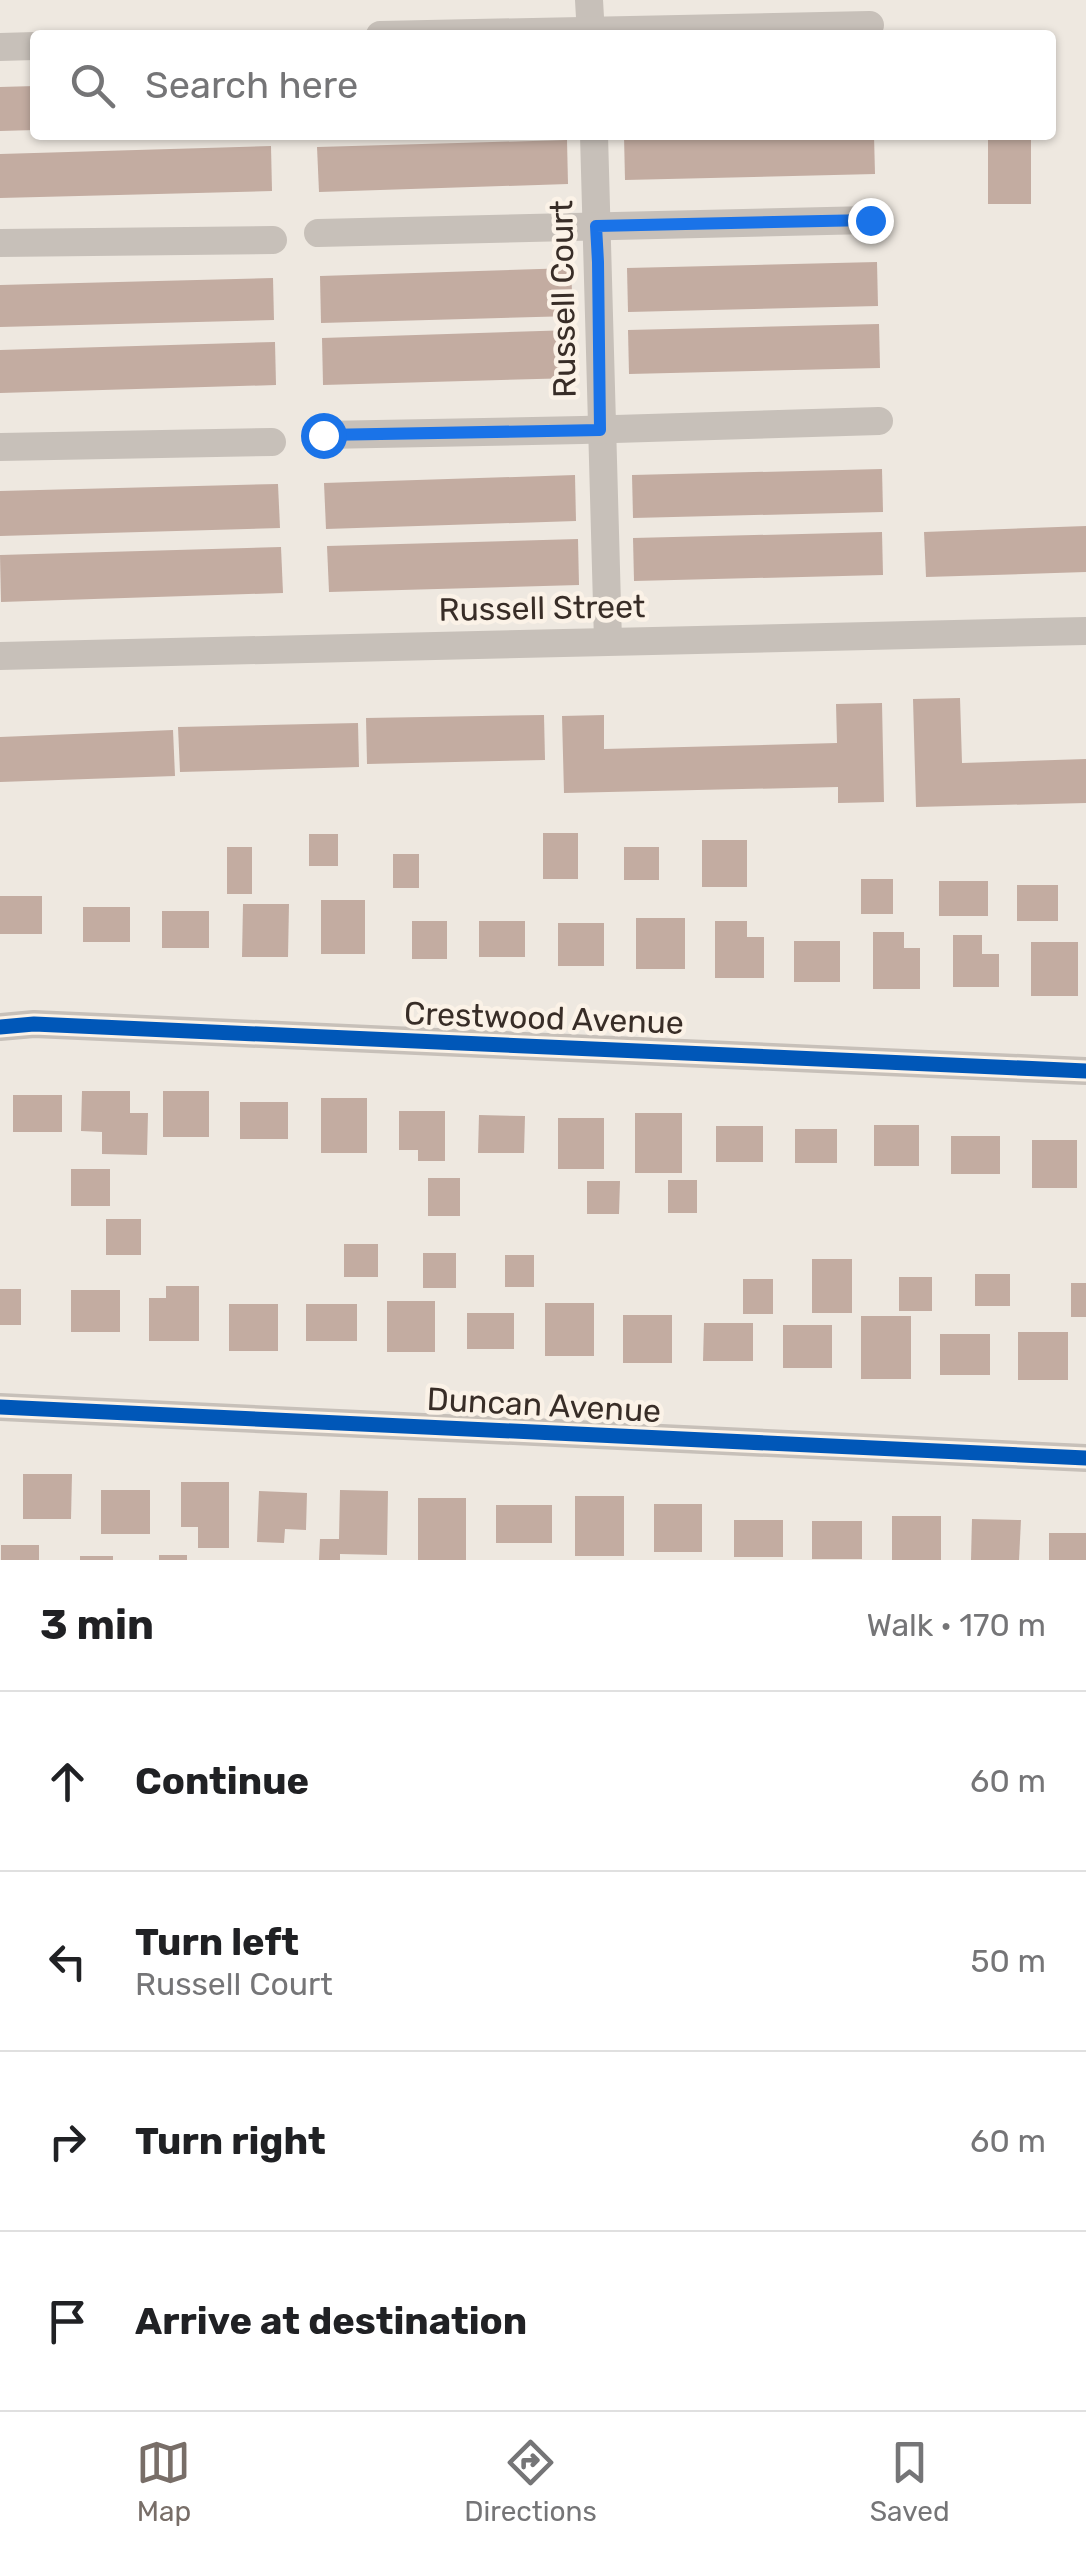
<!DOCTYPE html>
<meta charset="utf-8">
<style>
body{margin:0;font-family:Rubik,sans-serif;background:#f6f6f6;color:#202124}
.stop{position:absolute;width:30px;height:30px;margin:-22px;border:8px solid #1a73e8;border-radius:50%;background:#fff}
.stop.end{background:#1a73e8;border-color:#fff;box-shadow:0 2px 10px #0008}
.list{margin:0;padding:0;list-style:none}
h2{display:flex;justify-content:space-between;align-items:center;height:130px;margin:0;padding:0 40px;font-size:42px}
h2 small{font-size:32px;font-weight:400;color:#757577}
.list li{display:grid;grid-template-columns:65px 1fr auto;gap:30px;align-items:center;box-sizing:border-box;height:180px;padding:0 40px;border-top:2px solid #e0e0e0}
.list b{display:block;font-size:38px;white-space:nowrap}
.list p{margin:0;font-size:32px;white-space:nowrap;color:#757577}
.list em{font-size:32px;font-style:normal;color:#757577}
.icon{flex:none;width:55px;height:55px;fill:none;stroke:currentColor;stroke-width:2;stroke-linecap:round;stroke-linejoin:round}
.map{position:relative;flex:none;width:1086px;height:1560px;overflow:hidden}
.search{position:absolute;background:#fff;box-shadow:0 2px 8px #0004;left:30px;right:30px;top:30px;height:110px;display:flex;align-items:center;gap:25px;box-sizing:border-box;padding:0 35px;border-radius:10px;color:#757577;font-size:38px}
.sheet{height:850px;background:#fff}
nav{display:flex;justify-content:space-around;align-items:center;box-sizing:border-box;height:140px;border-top:2px solid #e0e0e0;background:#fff;font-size:28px;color:#757577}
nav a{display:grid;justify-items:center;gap:5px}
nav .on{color:#786e68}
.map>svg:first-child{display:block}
.building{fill:#c3aca1}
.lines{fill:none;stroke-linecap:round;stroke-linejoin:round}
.minor{stroke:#c7c0b9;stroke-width:28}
.cycleway-casing{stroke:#fbf2e7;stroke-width:21}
.cycleway{stroke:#0057b8;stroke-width:15}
.route{stroke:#1a73e8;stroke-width:12}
.labels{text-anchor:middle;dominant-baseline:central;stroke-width:9;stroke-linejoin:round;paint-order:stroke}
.street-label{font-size:32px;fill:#382d27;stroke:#fbf2e7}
</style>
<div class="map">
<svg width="1086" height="1560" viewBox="0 0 1086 1560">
<rect width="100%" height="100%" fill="#eee8e0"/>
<!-- building -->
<g class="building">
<polygon points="35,86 35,130 0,131 0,87"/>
<polygon points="674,135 874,135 875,174 625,180 624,136"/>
<rect x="988" y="138" width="43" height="66"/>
<polygon points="567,140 568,184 319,192 317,147"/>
<polygon points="271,146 272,191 0,198 0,154"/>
<polygon points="877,262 878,306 628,312 627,268"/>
<polygon points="571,268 573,316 321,323 320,276"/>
<polygon points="273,278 274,320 0,327 0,285"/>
<polygon points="879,324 880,368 629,374 628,330"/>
<polygon points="573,330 575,378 323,385 322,338"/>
<polygon points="275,342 276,385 0,393 0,350"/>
<polygon points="882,469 883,512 633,518 632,475"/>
<polygon points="575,475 576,521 326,529 324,483"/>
<polygon points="278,484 280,528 0,536 0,491"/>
<polygon points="1086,526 1086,572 926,577 924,532"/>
<polygon points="882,532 883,575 634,581 633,538"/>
<polygon points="578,539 579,585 329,592 327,546"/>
<polygon points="281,547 283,593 1,602 0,555"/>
<polygon points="960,698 962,763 1086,759 1086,803 916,807 913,699"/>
<polygon points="882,703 884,802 838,803 838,787 564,793 562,716 604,715 604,749 837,743 836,704"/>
<polygon points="544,715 545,760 367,764 366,718"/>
<polygon points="358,723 359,767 180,772 178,727"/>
<polygon points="173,730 175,776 0,782 0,737"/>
<rect x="543" y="833" width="35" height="46"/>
<rect x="309" y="834" width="29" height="32"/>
<rect x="702" y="840" width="45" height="47"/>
<rect x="227" y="847" width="25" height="47"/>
<rect x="624" y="847" width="35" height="33"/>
<rect x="393" y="854" width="26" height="34"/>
<rect x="861" y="879" width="32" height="35"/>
<rect x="939" y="881" width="49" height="35"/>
<rect x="1017" y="885" width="41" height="36"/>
<rect x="0" y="896" width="42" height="38"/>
<rect x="321" y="900" width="44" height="54"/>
<polygon points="243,904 289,904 288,957 242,957"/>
<rect x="83" y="907" width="47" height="35"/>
<rect x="162" y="911" width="47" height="37"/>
<rect x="636" y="918" width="49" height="51"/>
<rect x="412" y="921" width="35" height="38"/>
<rect x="479" y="921" width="46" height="36"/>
<polygon points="715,921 747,921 747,937 764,937 764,978 715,978"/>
<rect x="558" y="923" width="46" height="43"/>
<polygon points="873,932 904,932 904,948 920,948 920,989 873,989"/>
<polygon points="953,935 982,935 982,954 999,954 999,987 953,987"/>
<rect x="794" y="941" width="46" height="41"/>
<rect x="1031" y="942" width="47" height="54"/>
<polygon points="82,1091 130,1091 130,1113 148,1113 147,1155 102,1154 102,1132 81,1131"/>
<rect x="163" y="1091" width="46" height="46"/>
<rect x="13" y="1095" width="49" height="37"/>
<rect x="321" y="1098" width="46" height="55"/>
<rect x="240" y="1102" width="48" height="37"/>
<polygon points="399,1111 445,1111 445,1161 418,1161 418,1150 399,1150"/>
<rect x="635" y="1113" width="47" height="60"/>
<polygon points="479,1115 525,1116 524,1153 478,1153"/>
<rect x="558" y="1118" width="46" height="51"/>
<rect x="874" y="1125" width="45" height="41"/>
<rect x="716" y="1126" width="47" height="36"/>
<rect x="795" y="1129" width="42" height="34"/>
<rect x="951" y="1136" width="49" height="38"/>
<rect x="1032" y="1140" width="45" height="48"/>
<rect x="71" y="1169" width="39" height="37"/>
<rect x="428" y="1178" width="32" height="38"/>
<rect x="668" y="1180" width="29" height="33"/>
<polygon points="587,1181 620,1181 619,1214 587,1214"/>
<rect x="106" y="1219" width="35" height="36"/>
<rect x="344" y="1244" width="34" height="33"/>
<rect x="423" y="1253" width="33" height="35"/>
<rect x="505" y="1255" width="29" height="32"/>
<rect x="812" y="1259" width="40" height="54"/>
<rect x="975" y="1274" width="35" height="32"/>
<rect x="899" y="1277" width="33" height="34"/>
<rect x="743" y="1279" width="30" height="35"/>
<rect x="1071" y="1283" width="15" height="34"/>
<polygon points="166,1286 199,1286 199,1341 149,1341 149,1298 166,1298"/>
<rect x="0" y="1289" width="21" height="36"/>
<rect x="71" y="1290" width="49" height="42"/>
<rect x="387" y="1301" width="48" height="51"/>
<rect x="545" y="1303" width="49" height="53"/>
<rect x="229" y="1304" width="49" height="47"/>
<rect x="306" y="1304" width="51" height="37"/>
<rect x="467" y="1313" width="47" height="36"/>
<rect x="623" y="1315" width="49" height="48"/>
<rect x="861" y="1316" width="50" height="63"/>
<polygon points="704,1323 753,1323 753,1361 703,1361"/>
<rect x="783" y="1325" width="49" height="43"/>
<rect x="1018" y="1332" width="50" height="48"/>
<rect x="940" y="1334" width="50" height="41"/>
<polygon points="23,1474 72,1474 71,1519 23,1519"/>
<polygon points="181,1482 229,1482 229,1548 198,1548 198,1527 181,1527"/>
<rect x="101" y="1490" width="49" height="44"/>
<polygon points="340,1490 388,1491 387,1555 340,1554 340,1560 319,1560 320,1539 339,1539"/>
<polygon points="259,1491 307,1493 306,1530 285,1529 284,1543 257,1542"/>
<rect x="575" y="1496" width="49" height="60"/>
<rect x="418" y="1498" width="48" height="62"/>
<rect x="654" y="1504" width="48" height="48"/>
<rect x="496" y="1505" width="56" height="38"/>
<rect x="892" y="1516" width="49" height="44"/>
<polygon points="972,1519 1021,1520 1019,1560 971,1560"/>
<rect x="734" y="1520" width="49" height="37"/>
<rect x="812" y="1521" width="50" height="38"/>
<rect x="1049" y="1533" width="37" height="27"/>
<rect x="1" y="1545" width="38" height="15"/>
<rect x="159" y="1555" width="28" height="5"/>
<rect x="80" y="1556" width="33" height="4"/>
</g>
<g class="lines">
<!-- minor -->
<g class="minor">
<polyline points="589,0 591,35"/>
<polyline points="380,35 870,25"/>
<polyline points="0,47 35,46"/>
<polyline points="594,135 608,641"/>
<polyline points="318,233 870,220"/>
<polyline points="0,243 273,240"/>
<polyline points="323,435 582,430 879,421"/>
<polyline points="0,447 272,442"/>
<polyline points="0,656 1086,631"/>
<polyline points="0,1027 34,1024 1086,1071"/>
<polyline points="0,1407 1086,1458"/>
</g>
<defs>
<g id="cycleway">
<polyline points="0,1027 34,1024 1086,1071"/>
<polyline points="0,1407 1086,1458"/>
</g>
</defs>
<!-- cycleway casing -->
<use href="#cycleway" class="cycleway-casing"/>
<!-- cycleway -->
<use href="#cycleway" class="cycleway"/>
</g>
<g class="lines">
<!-- route -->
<polyline class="route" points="323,435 600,430 598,262 596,226 870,220"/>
</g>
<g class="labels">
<!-- street labels -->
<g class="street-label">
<text transform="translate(563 299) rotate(-91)">Russell Court</text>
<text transform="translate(542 608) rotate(-1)">Russell Street</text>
<text transform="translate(544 1018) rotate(2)">Crestwood Avenue</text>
<text transform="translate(544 1405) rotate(3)">Duncan Avenue</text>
</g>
</g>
</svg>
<div class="stop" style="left:323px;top:435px"></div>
<div class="stop end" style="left:870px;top:220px"></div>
<div class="search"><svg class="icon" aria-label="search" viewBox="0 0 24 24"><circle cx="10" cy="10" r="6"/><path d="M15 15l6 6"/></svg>Search here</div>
</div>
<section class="sheet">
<h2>3 min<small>Walk · 170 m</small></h2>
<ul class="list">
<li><svg class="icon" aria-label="ahead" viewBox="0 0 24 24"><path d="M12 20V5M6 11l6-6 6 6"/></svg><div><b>Continue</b></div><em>60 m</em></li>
<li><svg class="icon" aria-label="left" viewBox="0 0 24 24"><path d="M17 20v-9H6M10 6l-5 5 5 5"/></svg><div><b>Turn left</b><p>Russell Court</p></div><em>50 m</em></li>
<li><svg class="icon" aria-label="right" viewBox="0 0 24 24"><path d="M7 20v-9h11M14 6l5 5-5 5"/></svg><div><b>Turn right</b></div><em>60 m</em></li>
<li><svg class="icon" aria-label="arrive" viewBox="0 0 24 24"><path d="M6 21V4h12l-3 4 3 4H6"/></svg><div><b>Arrive at destination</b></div></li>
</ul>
</section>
<nav>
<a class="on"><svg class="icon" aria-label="map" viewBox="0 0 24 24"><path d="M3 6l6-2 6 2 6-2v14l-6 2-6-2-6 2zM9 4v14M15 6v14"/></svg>Map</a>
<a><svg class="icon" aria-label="directions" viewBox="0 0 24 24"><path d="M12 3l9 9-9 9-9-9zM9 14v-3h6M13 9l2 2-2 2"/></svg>Directions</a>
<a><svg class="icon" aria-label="saved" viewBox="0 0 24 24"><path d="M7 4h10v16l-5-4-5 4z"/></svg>Saved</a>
</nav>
